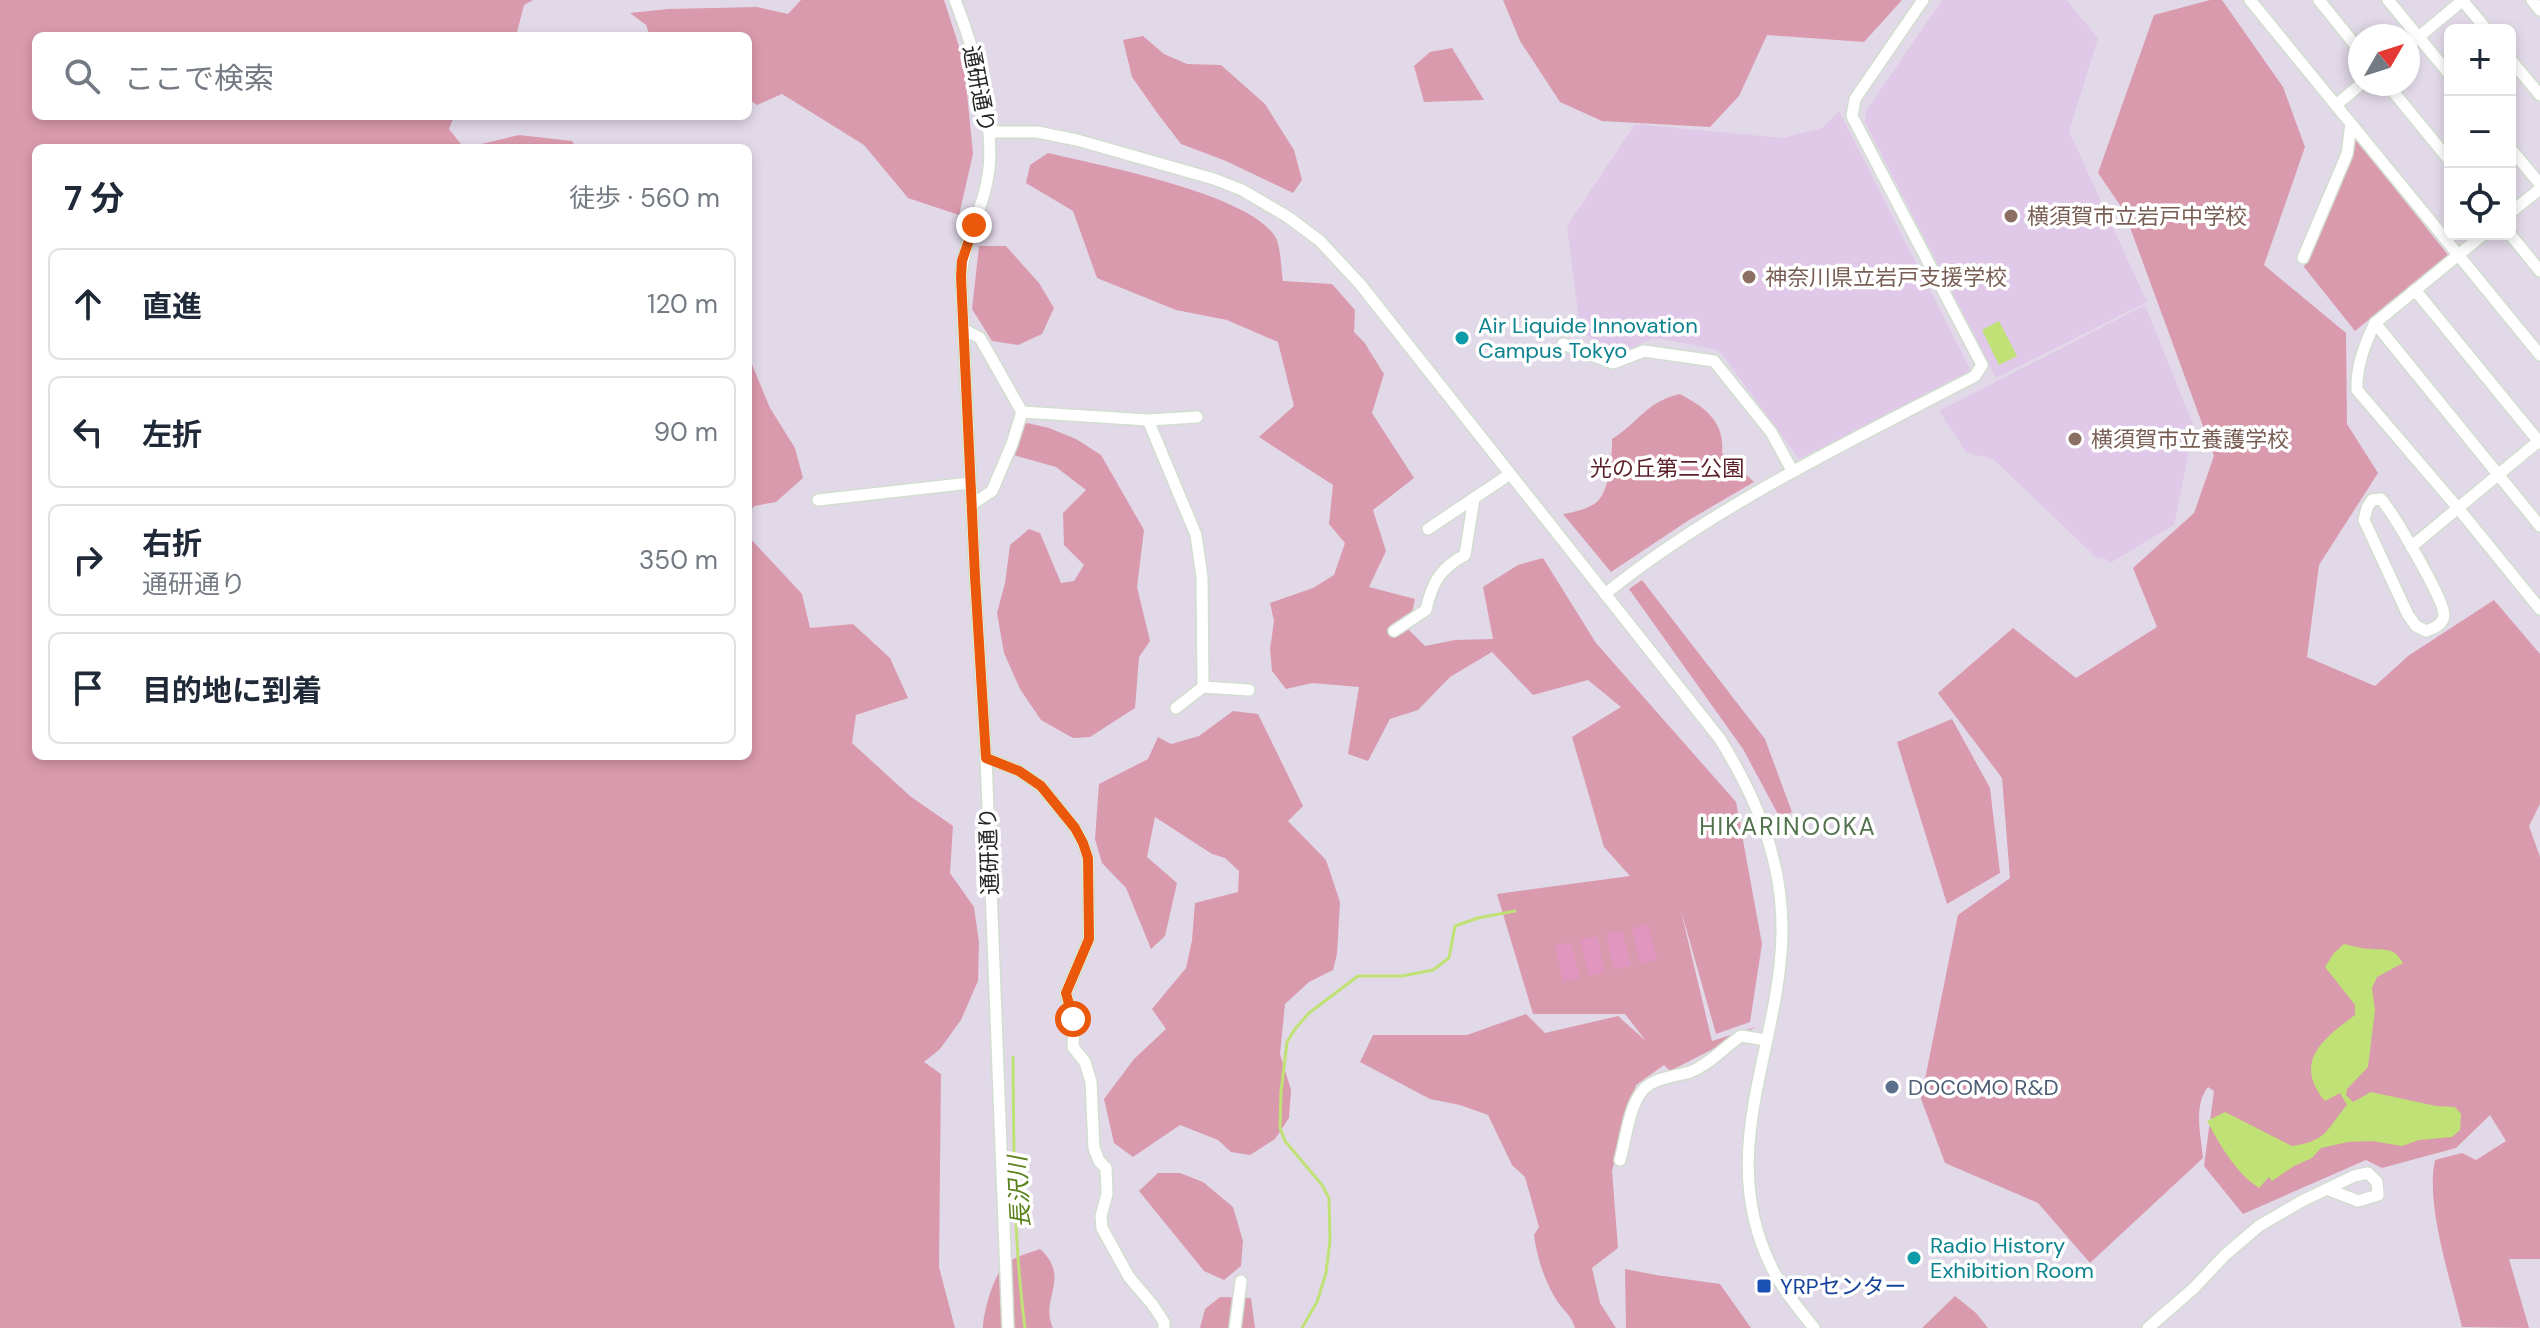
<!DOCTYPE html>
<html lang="ja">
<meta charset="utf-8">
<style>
body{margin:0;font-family:"DM Sans","Noto Sans JP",sans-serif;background:#f2f2f3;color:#1f2937}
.controls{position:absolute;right:24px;top:24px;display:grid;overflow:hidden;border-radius:12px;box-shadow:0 4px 12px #0003}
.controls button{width:72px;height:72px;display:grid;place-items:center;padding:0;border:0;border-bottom:2px solid #e0e1e3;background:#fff;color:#1f2937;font:40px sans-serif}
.compass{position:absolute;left:2348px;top:24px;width:72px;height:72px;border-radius:50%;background:#fff;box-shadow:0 4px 12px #0003;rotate:51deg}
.stop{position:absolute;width:24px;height:24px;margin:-18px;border:6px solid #ea580c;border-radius:50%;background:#fff}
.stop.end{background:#ea580c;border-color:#fff;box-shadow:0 2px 8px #0008}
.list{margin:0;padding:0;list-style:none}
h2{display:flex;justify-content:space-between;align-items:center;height:104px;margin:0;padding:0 32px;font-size:34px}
h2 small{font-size:26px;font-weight:400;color:#747a83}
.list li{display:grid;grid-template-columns:52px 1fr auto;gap:24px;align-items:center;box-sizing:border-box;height:112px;margin:0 16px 16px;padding:0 16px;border:2px solid #e0e1e3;border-radius:12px}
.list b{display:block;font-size:30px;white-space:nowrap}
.list p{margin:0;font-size:26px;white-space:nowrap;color:#747a83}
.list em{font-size:26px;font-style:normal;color:#747a83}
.icon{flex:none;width:44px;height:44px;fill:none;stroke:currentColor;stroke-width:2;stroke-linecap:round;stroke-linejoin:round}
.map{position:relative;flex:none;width:2540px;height:1328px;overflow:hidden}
.search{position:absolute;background:#fff;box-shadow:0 4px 12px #0003;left:32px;top:32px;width:720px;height:88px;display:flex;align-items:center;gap:20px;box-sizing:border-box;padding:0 28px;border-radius:12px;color:#747a83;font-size:30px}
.panel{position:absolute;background:#fff;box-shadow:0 4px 12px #0003;left:32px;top:144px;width:720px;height:616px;border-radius:12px}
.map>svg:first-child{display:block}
.education{fill:#e0c9e8}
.green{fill:#da9aad}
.pitch{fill:#e096be}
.water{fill:#bfe175}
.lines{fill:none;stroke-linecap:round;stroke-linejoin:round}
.stream{stroke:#bfe175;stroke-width:3}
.minor-casing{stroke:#d1decf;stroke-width:14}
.minor{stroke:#fff;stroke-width:11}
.route{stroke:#ea580c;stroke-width:10}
.education-dot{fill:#8d6e63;stroke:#fff;stroke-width:3}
.culture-dot{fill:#0f9aa8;stroke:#fff;stroke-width:3}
.service-dot{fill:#5c6f8a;stroke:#fff;stroke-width:3}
.transit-dot{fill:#1a4fb4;stroke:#fff;stroke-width:3}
.labels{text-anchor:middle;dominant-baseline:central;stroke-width:7;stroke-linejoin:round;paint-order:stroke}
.street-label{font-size:22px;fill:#262626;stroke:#fff}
.education-label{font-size:22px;fill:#785e54;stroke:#fff;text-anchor:start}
.culture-label{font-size:22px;fill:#0d838f;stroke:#fff;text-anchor:start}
.park-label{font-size:22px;fill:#5a1f29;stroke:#fff}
.service-label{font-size:22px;fill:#4e5e75;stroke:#fff;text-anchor:start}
.transit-label{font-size:22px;fill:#164399;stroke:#fff;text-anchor:start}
.neighbourhood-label{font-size:24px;letter-spacing:2px;fill:#51724c;stroke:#fff}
.water-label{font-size:24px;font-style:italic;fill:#58811a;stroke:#fff}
</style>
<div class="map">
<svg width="2540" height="1328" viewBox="0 0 2540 1328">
<rect width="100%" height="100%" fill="#e2d9e8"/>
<!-- education -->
<g class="education">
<polygon points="1942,0 2067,0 2098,39 2069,131 2147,302 1996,378 1865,122 1866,111"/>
<polygon points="1839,111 1970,369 1968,376 1799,459 1721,353 1714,349 1656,338 1644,342 1615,359 1580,329 1567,226 1635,124 1783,138 1822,128"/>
<polygon points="2145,305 2194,427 2174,525 2110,563 2103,557 2098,559 1994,460 1966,452 1939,411"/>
</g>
<!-- green -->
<g class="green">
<polygon points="0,0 533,0 524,5 516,36 36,36 36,116 454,116 449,129 464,148 519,135 572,141 576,148 36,148 36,756 748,756 748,536 802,594 810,628 853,624 890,658 908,698 856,715 852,743 910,796 953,826 950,873 974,907 979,942 978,981 961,1020 940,1049 924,1062 941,1074 939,1267 955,1328 0,1328"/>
<polygon points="801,0 944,0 964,62 973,154 959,215 908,198 864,145 782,94 757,105 748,99 748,36 650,36 646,25 630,13 668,9 757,7 788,14"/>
<polygon points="1503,0 1902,0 1864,42 1767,35 1739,96 1710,127 1602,121 1560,102 1520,41"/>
<path d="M2210,0H2222L2283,87L2305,147L2264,265L2346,333L2347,424L2378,473L2319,565L2307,657L2375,686L2408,656L2494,600L2540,654V804L2529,826L2540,857V1259H2509L2529,1328L2462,1327C2451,1281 2425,1205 2435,1160L2462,1153L2476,1160L2506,1141L2490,1115L2456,1148L2382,1168L2366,1160L2243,1214L2204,1166L2214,1091L2208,1087C2193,1106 2201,1135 2203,1158L2090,1263L2038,1203L1945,1163L1921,1099L1958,915L2010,878L2002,778L1938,693L2013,628L2076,678L2157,627L2133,568L2194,513L2214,456L2124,211L2098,173L2154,15Z"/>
<polygon points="1143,36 1164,54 1187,64 1221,65 1265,104 1294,150 1302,180 1293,193 1226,161 1181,144 1158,114 1132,77 1123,40"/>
<polygon points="1452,48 1484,100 1424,102 1414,66 1430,52"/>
<polygon points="2353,136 2448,255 2355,331 2304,267 2351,151"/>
<path d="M1048,153C1098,165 1252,194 1276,238C1281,249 1281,269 1283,281L1332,284L1355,310L1354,332L1364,342L1384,374L1372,413L1414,478L1373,510L1386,551L1369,587L1415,599L1408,629L1425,646L1455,640L1493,639L1483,587L1518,565L1543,558L1596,643L1736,802L1762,944L1750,1022L1716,1034L1680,907L1712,1041L1756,1027L1670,1071L1664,1065L1636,1085L1612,1171L1618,1248L1592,1268L1600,1303L1616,1328H1575C1572,1315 1560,1308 1554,1296C1543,1276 1537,1257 1534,1235L1539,1227L1525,1177L1512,1165L1488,1115L1460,1105L1430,1099L1360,1062L1373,1035H1467L1526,1014L1545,1033L1618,1016L1646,1041L1625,1014H1533L1497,894L1630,876L1604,847L1572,737L1621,707L1588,680L1533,695L1492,652L1450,677L1418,710L1390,719L1368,761L1348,754L1359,687L1312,683L1286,689L1272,671L1270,649L1274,621L1270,603L1313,588L1334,575L1345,543L1329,524L1333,485L1259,437L1294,406L1278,342L1227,320L1176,310L1097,278L1073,211L1026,183L1030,165Z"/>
<polygon points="979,246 1006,246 1039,283 1054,308 1042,334 1018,345 992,341 972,309"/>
<polygon points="748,355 770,408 795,448 803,478 776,502 754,506 748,516"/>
<path d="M1680,394C1706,408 1725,422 1722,453L1754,482L1689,520L1611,572L1563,514C1571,513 1592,508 1598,501C1610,488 1612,457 1612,439C1638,423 1647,401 1680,394Z"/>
<polygon points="1027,423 1049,428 1076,439 1101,455 1144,530 1137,587 1150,641 1139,657 1135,708 1090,737 1073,738 1041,720 1020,689 1004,653 997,613 1005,583 1010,545 1029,529 1040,533 1061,583 1074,581 1084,565 1064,545 1063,513 1086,490 1056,467 1006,453 1009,429"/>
<polygon points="1642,580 1765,739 1792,812 1780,818 1743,749 1629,589"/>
<polygon points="1233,711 1258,714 1303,806 1288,821 1326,860 1340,902 1337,954 1333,970 1309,982 1285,1004 1280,1054 1291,1090 1289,1118 1275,1139 1250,1155 1231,1152 1218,1140 1180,1125 1133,1157 1114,1143 1104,1099 1134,1059 1166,1029 1152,1009 1186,968 1192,940 1195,903 1238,892 1239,871 1225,858 1212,854 1155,817 1147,857 1177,883 1165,936 1151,949 1126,888 1102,863 1095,839 1099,784 1148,759 1158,737 1171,744 1199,736"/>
<polygon points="1952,719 1990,788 2000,873 1947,904 1897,742"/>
<polygon points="1158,1173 1180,1173 1203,1182 1233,1207 1243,1241 1241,1266 1224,1280 1204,1271 1139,1191"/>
<path d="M1040,1249C1072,1278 1039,1299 1053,1328H983C983,1313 993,1277 1004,1266C1012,1257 1029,1253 1040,1249Z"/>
<polygon points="1625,1269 1656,1275 1720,1284 1751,1328 1626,1328"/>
<polygon points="1955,1296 1976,1313 1988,1328 1922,1328"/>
<polygon points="1220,1297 1251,1298 1255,1328 1200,1328 1205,1309"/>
</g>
<!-- pitch -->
<g class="pitch">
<polygon points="1648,924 1657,960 1640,964 1632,928"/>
<polygon points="1622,930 1631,966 1614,970 1606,934"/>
<polygon points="1597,936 1605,972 1589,976 1580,940"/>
<polygon points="1571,942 1580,978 1563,982 1555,946"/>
</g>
<!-- water -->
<g class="water">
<polygon points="1999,321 2017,356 1999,365 1982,330"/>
<path d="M2344,944C2353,946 2363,949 2372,949C2388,950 2394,948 2403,963L2377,977L2372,988L2375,1010L2368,1067L2347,1089L2346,1095L2353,1102L2371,1092L2436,1106L2455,1107L2461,1114L2460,1130L2452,1137L2419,1140L2402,1146L2372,1141L2348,1142L2321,1148L2312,1158L2294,1166L2272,1181L2269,1177L2259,1188C2235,1172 2220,1145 2207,1121L2225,1112L2292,1146C2328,1141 2326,1129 2347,1105L2340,1093L2325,1101C2292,1062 2324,1038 2355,1015V1005L2325,967L2334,953Z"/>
</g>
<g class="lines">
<!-- stream -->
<g class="stream">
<path d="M1013,1057C1014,1147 1013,1238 1025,1328"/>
<polyline points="1302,1328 1317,1302 1326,1273 1330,1240 1329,1198 1322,1185 1285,1141 1280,1128 1281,1092 1287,1042 1295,1029 1309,1013 1358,976 1402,976 1433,970 1449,958 1455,926 1478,918 1515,911"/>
</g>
<defs>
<g id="minor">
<path d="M955,0C974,48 998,130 987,181C981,214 963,243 961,277L975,577L986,758L1008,1328"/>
<polyline points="2250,0 2540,355"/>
<polyline points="2319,0 2360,51"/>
<polyline points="2388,0 2450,75"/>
<polyline points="2462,0 2487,30"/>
<polyline points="2532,0 2540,10"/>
<polyline points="2408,46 2463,0"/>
<polyline points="2510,59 2540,95"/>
<polyline points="2387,84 2450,161"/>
<polyline points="2336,105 2361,84"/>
<path d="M990,132H1037L1077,140L1214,179L1242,190L1288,217L1320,241L1360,284L1720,739C1757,799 1783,861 1782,933C1780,1049 1714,1153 1772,1268C1783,1290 1799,1309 1814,1328"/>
<polyline points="2510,148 2540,184"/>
<polyline points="2510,213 2540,189"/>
<path d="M2484,234L2375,323C2365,343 2356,367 2357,390L2458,508L2540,609"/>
<polyline points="2510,234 2540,271"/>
<polyline points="2303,258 2347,154 2351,124"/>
<polyline points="2415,290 2540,443"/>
<polyline points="2375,323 2540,526"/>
<polyline points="963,329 980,338 1022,412 1012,444 992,491 971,505"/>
<polyline points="1563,344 1613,363 1644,351 1714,361 1771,432 1793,472"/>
<polyline points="1022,412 1148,420 1197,417"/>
<polyline points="1148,420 1196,535 1202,577 1203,687"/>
<path d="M2381,499C2393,513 2444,599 2444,615C2443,625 2434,628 2426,631L2416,626L2408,615L2364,520L2367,508L2372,500Z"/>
<polyline points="818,500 970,483"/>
<polyline points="1428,529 1510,474"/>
<polyline points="2411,547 2540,440"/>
<path d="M1605,594C1717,504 1849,442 1975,376L1982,365L1852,116L1855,99L1923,0"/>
<path d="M1394,631L1426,610C1432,583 1440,568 1465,555L1474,498"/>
<polyline points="1176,708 1203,687 1249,690"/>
<polyline points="986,758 1019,771 1041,786 1075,828 1083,843 1088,858 1089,939 1066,993 1074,1025 1073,1047 1085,1062 1091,1082 1094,1148 1099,1161 1106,1168 1107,1194 1101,1216 1102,1228 1129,1277 1152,1304 1164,1322 1164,1328"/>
<path d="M1620,1160C1626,1139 1628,1112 1640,1094C1649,1078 1674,1077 1690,1072C1710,1064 1723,1048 1741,1036L1766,1040"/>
<polyline points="1235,1328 1241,1281"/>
<polyline points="2148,1328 2194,1288 2225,1255 2259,1226 2302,1201 2354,1176 2368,1173 2377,1182 2378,1195 2358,1201 2327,1189"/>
</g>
</defs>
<!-- minor casing -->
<use href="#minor" class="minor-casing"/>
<!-- minor -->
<use href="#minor" class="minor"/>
</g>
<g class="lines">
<!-- route -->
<polyline class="route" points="974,225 962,261 961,277 975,577 986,758 1019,771 1041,786 1075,828 1083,843 1088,858 1089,939 1066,993 1073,1019"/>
</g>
<!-- markers -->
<g class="education-dot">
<circle cx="2011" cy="216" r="8"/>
<circle cx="1749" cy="277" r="8"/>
<circle cx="2075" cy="439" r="8"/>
</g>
<g class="culture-dot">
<circle cx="1462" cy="338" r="8"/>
<circle cx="1914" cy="1258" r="8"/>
</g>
<circle class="service-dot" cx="1892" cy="1087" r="8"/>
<rect class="transit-dot" x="1756" y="1278" width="16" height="16" rx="4"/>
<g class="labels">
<!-- street labels -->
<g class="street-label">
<text transform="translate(979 89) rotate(79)">通研通り</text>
<text transform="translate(989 851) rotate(-92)">通研通り</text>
</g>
<!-- education labels -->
<g class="education-label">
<text x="2027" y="216">横須賀市立岩戸中学校</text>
<text x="1765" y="277">神奈川県立岩戸支援学校</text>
<text x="2091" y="439">横須賀市立養護学校</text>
</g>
<!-- culture labels -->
<g class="culture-label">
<text x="1478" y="325">Air Liquide Innovation<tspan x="1478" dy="25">Campus Tokyo</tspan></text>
<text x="1930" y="1245">Radio History<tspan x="1930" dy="25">Exhibition Room</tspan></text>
</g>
<!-- park labels -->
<g class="park-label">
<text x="1667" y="468">光の丘第二公園</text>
</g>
<!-- service labels -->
<g class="service-label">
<text x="1908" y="1087">DOCOMO R&amp;D</text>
</g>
<!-- transit labels -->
<g class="transit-label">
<text x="1780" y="1286">YRPセンター</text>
</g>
<!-- neighbourhood labels -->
<g class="neighbourhood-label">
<text x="1788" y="826">HIKARINOOKA</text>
</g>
<!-- water labels -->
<g class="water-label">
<text transform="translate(1019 1192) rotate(-93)">長沢川</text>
</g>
</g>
</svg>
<div class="controls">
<button>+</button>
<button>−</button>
<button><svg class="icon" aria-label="locate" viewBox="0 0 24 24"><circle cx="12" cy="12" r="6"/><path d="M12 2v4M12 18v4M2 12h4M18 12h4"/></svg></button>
</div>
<svg class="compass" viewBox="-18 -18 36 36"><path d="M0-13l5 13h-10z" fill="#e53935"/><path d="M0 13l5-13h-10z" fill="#747a83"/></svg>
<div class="stop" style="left:1073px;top:1019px"></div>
<div class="stop end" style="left:974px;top:225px"></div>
<div class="search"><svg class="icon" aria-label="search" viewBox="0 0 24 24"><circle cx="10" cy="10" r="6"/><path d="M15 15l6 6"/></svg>ここで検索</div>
<section class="panel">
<h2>7 分<small>徒歩 · 560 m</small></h2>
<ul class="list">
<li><svg class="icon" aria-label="ahead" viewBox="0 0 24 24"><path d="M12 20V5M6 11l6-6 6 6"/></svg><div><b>直進</b></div><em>120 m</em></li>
<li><svg class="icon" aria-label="left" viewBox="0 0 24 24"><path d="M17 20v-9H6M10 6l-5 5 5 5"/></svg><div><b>左折</b></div><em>90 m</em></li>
<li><svg class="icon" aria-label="right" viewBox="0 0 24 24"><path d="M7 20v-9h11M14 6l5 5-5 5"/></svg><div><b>右折</b><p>通研通り</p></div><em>350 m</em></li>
<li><svg class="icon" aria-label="arrive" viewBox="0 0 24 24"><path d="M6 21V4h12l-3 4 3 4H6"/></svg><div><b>目的地に到着</b></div></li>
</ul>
</section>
</div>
